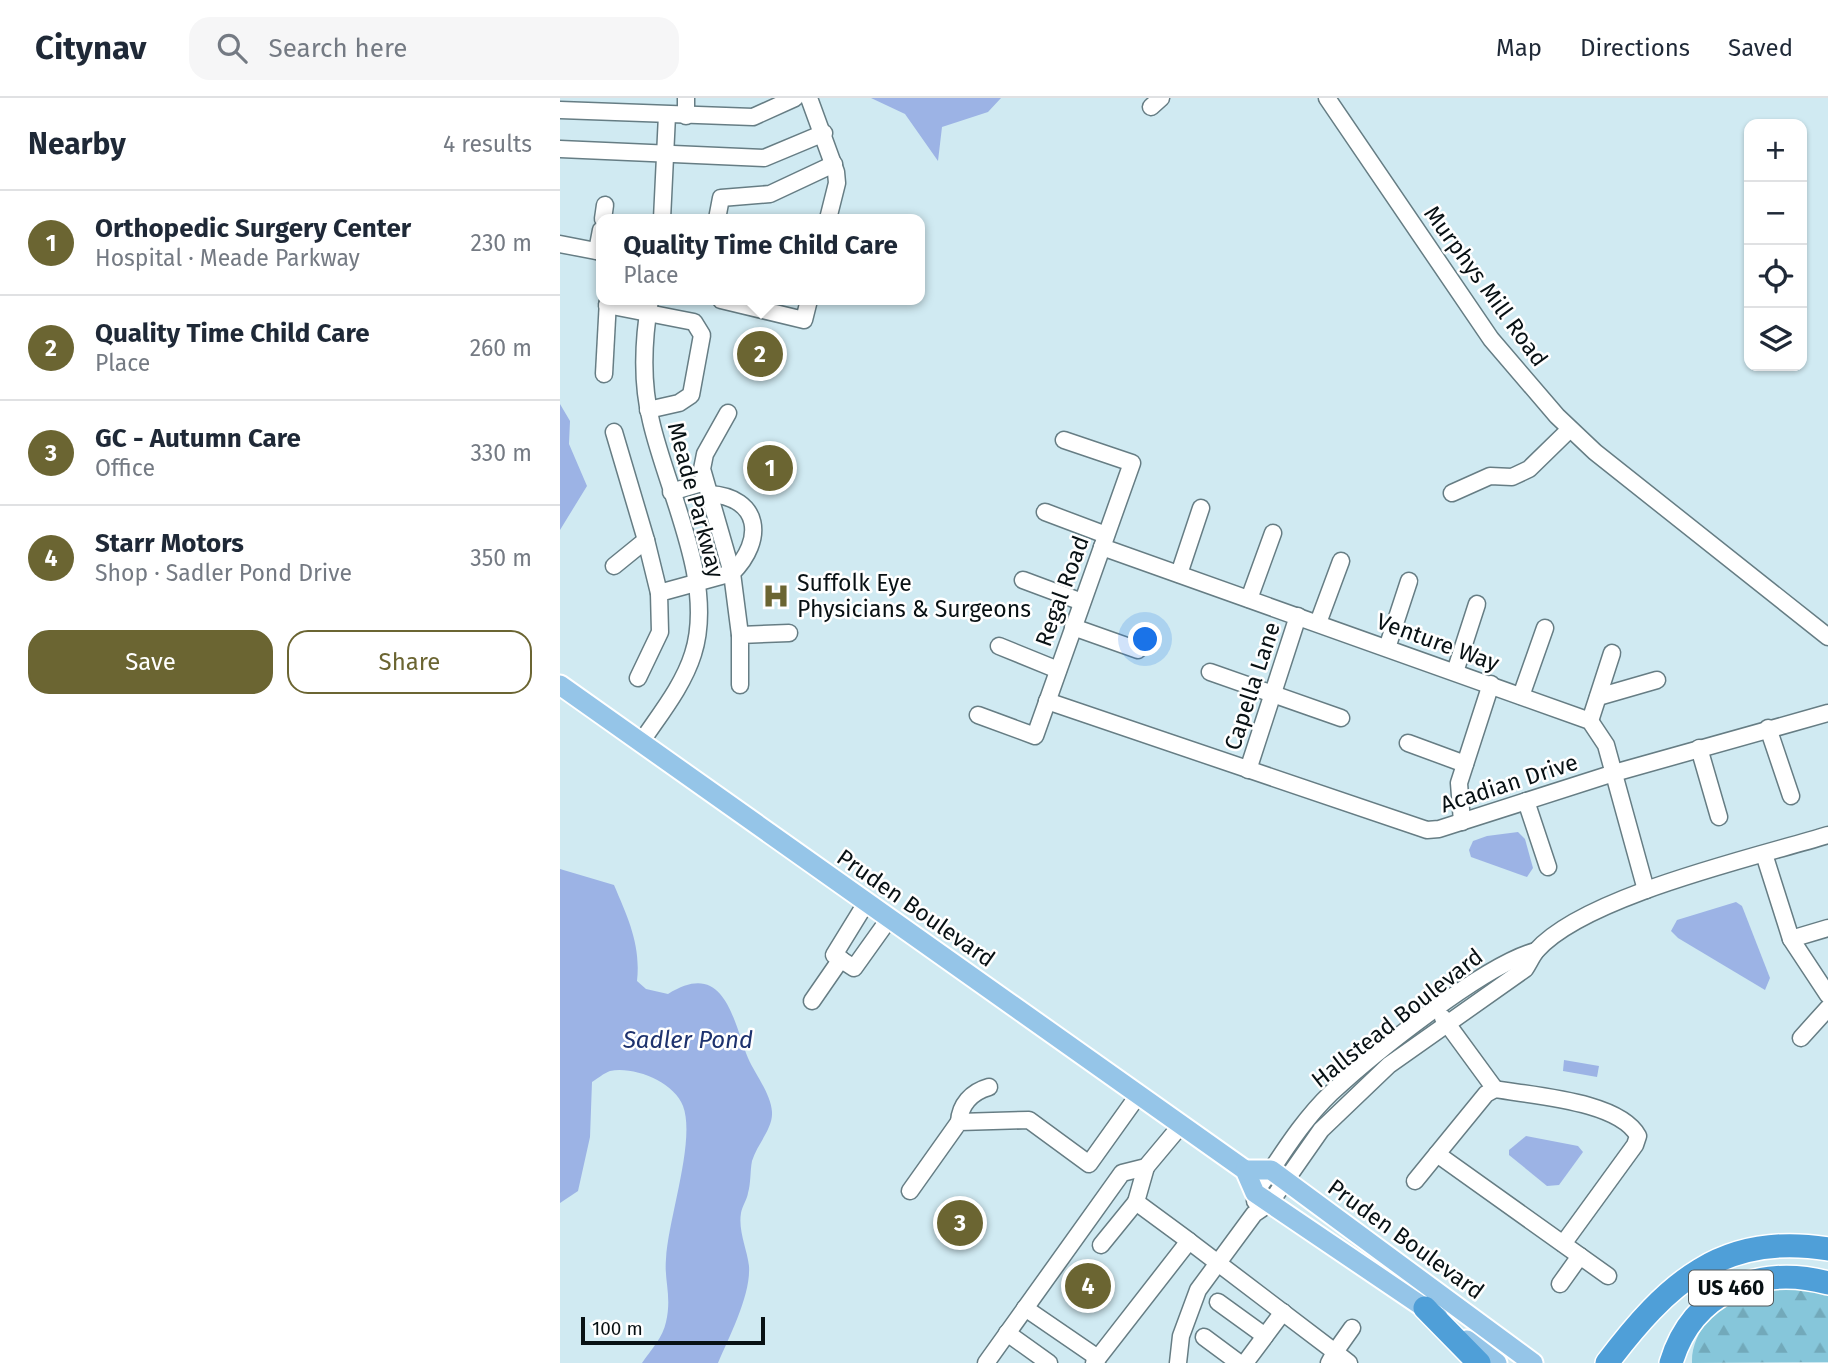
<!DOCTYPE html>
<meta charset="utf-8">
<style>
body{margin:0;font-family:"Fira Sans",sans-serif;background:#f6f6f7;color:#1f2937}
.controls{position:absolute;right:21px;top:21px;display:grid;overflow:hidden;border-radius:14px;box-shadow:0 2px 5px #0004}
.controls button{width:63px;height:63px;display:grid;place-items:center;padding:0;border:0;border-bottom:2px solid #e0e1e3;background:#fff;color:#1f2937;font:35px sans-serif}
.scale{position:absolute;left:21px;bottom:18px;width:184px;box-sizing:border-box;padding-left:7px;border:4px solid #081114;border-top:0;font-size:19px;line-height:24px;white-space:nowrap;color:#081114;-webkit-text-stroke:5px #fff;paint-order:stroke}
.you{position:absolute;left:586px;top:542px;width:24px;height:24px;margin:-18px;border:5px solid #fff;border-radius:50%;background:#1a73e8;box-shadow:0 0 0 10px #1a73e833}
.badge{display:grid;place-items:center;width:46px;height:46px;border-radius:50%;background:#6b6532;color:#fff;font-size:23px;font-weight:700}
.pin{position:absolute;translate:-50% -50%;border:4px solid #fff;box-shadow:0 2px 7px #0006}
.popup{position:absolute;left:36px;top:116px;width:329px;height:91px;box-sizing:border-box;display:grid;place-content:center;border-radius:14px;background:#fff;filter:drop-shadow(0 2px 5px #0005);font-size:23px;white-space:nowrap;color:#747a83}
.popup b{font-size:26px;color:#1f2937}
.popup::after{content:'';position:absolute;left:50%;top:100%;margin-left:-14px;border:14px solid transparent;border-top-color:#fff}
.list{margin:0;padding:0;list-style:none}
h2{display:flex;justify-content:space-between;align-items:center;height:91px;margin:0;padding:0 28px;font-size:30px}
h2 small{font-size:23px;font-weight:400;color:#747a83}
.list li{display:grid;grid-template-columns:46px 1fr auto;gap:21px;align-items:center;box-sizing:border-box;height:105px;padding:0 28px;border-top:2px solid #e0e1e3}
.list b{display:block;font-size:26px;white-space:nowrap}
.list p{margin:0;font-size:23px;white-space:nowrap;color:#747a83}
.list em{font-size:23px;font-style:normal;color:#747a83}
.actions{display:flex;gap:14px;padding:21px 28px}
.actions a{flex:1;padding:16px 0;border:2px solid #6b6532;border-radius:21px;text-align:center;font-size:24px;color:#6b6532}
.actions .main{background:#6b6532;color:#fff}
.icon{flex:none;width:38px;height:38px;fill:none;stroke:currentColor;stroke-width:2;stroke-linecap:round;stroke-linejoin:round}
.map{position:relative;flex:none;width:1268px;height:1265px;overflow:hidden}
header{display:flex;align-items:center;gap:42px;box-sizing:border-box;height:98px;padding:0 35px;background:#fff;border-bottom:2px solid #e0e1e3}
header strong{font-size:33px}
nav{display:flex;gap:38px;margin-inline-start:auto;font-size:24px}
.search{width:490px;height:63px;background:#f6f6f7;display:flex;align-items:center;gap:18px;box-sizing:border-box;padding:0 24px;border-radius:21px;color:#747a83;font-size:26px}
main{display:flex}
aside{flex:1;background:#fff}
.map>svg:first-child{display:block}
.forest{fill:url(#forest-firs)}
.water{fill:#9cb3e5}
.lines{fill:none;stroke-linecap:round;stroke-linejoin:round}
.minor-casing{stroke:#667d84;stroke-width:19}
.major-casing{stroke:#fff;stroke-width:23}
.highway-casing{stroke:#fff;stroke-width:26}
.minor{stroke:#fff;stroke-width:16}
.major{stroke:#95c5e8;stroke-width:19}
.highway{stroke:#4f9fd8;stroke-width:23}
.labels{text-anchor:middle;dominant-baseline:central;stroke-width:5;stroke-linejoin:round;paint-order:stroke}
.shield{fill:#fff;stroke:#52585a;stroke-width:2}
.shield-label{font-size:21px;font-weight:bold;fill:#081114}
.street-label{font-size:23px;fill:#081114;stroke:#fff}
.poi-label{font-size:23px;fill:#081114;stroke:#fff;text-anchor:start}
.water-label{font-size:24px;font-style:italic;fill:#1d326e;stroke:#fff}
</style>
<header>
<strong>Citynav</strong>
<div class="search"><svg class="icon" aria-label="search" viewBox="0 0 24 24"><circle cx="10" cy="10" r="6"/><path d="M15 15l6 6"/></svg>Search here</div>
<nav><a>Map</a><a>Directions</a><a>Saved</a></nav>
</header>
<main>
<aside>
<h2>Nearby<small>4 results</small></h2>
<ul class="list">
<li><span class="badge">1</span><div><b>Orthopedic Surgery Center</b><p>Hospital · Meade Parkway</p></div><em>230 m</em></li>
<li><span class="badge">2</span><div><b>Quality Time Child Care</b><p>Place</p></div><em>260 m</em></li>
<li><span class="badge">3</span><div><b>GC - Autumn Care</b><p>Office</p></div><em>330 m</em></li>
<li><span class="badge">4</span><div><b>Starr Motors</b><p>Shop · Sadler Pond Drive</p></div><em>350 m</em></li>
</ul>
<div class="actions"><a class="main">Save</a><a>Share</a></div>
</aside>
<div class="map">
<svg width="1268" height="1265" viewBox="0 0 1268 1265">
<defs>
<pattern id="forest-firs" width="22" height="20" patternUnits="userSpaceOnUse" patternTransform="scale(1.75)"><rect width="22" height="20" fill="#86c6da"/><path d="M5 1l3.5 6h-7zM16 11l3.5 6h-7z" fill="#72a9ba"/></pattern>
</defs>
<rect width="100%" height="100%" fill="#d0eaf2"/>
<!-- forest -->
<path class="forest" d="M1228,1186L1268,1192V1264L1132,1265C1131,1232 1160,1205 1189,1192C1200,1187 1216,1187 1228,1186Z"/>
<!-- water -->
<g class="water">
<polygon points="311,0 441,0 428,14 382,29 378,63 345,16"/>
<polygon points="0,306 10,323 9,346 27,388 0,432"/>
<polygon points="958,734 965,741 973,770 967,779 911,759 909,752 913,743 927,738"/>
<path d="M0,771L54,787C68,820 81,847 77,883L86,891L108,896C165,860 173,923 188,960C195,976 211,996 212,1014C213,1031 197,1046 192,1063C190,1073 191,1085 188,1095C187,1102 182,1108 181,1115C178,1133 187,1151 189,1168C191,1197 169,1239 158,1265H82C91,1252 103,1239 106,1224C112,1198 104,1183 106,1161C108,1121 136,1042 123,1008C114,984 74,968 50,973C44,975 37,981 32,984L30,1039L18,1093L0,1105Z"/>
<polygon points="1176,804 1182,808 1210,880 1205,892 1118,840 1111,833 1117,822"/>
<polygon points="1004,962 1039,968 1037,979 1003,973"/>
<polygon points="966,1038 1018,1048 1023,1054 999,1087 987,1088 949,1057 949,1052"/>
</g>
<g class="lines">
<defs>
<g id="minor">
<polyline points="249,0 276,74 277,85 268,121"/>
<polyline points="767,0 931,241 997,318 1035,354 1268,539"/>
<polyline points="591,9 601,0"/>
<polyline points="0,12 193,19 235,0"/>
<polyline points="126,18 126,0"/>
<polyline points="0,51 204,60 264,35"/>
<polyline points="43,121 45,107"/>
<polyline points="102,121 107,17"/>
<polyline points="157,121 161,100 210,96 274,66"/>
<polyline points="0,146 41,154"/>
<polyline points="37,153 41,132"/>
<polyline points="161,202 244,222 249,202"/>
<polyline points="47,207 134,224 142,237 131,297 119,305 88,312"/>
<polyline points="44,276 48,202"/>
<polyline points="54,334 86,442 54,468"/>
<polyline points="111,394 145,384"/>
<polyline points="892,395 930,378 952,379 969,371 1010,331"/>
<path d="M149,396C201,399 205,442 172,475L180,537"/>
<polyline points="485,414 546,437"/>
<polyline points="86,442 99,495"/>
<polyline points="542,449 1030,623 1046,647 1086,792"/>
<polyline points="619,476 641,410"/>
<polyline points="463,482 522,504"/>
<polyline points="689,501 713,435"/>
<polyline points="758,525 781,463"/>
<polyline points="513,529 578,552"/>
<polyline points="439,548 498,572"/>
<polyline points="827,550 849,483"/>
<polyline points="650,574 781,620"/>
<polyline points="895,574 917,506"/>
<polyline points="78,580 100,534 99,495 172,475 142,371 145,356 168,315"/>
<polyline points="180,587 180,537 229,535"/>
<polyline points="961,598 985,530"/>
<polyline points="1038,599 1097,582"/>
<polyline points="487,603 867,732 879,731 1054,675 1268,615"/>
<polyline points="418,617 475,638 572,365 504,342"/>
<polyline points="1030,623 1052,555"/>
<polyline points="1208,630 1231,698"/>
<path d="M82,643C100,616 123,588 133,556C156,484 107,394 91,323C81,283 83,243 90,202"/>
<polyline points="848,645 905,666"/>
<polyline points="1139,650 1159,719"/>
<polyline points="688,672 738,518"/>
<polyline points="966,703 988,769"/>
<polyline points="902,724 899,685 931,586"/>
<polyline points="1204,756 1231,841 1268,897"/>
<polyline points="306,805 274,857 294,870 329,821"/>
<polyline points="1231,841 1268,830"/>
<polyline points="252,903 281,861"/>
<polyline points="883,920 935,991"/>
<polyline points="1241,940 1268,910"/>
<path d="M399,1024C400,1007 411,994 429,989"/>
<polyline points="586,1069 576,1104 629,1143"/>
<polyline points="855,1083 877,1056"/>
<polyline points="350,1093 399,1024 469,1022 529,1066 579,996"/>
<path d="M695,1103C695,1090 705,1082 712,1071C729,1045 748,1017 771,995C813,956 925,866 976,853"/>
<path d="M1003,1146L1075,1047L1078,1038C1059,1003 973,998 935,991L926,996L877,1056L1048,1178"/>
<polyline points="541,1147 576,1104"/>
<polyline points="1000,1186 1020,1158"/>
<polyline points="658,1204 705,1238"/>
<polyline points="465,1210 538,1260"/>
<polyline points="447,1235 489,1265"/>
<polyline points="644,1239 679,1265"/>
<polyline points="426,1265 562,1075 586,1069 622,1026"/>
<polyline points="534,1265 629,1143 775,1254 769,1265"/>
<path d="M618,1265L621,1238L638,1192L694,1116L710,1105L761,1032L829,967L965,871C969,865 972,858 976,853C1024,798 1196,759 1268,737"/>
<polyline points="685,1265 723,1214"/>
<polyline points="789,1265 775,1254 792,1230"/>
</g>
<g id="major">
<polyline points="0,587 685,1072 695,1095 878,1219"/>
<polyline points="685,1072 711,1072 973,1265"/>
<polyline points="907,1242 937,1265"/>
</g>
<g id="highway">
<polyline points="865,1210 919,1265"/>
<path d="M1047,1265C1106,1187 1162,1133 1268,1151"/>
<path d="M1111,1265C1132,1194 1199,1166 1268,1185"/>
</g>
</defs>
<!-- minor casing -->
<use href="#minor" class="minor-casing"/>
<!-- major casing -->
<use href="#major" class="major-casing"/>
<!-- highway casing -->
<use href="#highway" class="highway-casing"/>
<!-- minor -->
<use href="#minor" class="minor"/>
<!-- major -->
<use href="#major" class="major"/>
<!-- highway -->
<use href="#highway" class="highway"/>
</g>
<!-- icons -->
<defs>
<symbol id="hospital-bare" viewBox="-9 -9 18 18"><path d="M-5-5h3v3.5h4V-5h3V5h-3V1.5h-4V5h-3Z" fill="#6b6532" stroke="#fff" stroke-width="2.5" paint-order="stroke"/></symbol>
</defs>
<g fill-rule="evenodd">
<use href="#hospital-bare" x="197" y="479" width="38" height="38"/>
</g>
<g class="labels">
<!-- shield labels -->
<rect class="shield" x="1129" y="1172.5" width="84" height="35" rx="5"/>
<g class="shield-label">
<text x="1171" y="1190">US 460</text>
</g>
<!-- street labels -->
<g class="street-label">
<text transform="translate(926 188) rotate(54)">Murphys Mill Road</text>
<text transform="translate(136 402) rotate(75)">Meade Parkway</text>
<text transform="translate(502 493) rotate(-70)">Regal Road</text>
<text transform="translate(878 544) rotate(20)">Venture Way</text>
<text transform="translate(692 588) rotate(-72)">Capella Lane</text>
<text transform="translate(949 685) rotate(-18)">Acadian Drive</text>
<text transform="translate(356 810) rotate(35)">Pruden Boulevard</text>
<text transform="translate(837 920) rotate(-38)">Hallstead Boulevard</text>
<text transform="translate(846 1141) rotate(36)">Pruden Boulevard</text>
</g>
<!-- poi labels -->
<g class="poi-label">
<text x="237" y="485">Suffolk Eye<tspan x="237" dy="26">Physicians &amp; Surgeons</tspan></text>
</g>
<!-- water labels -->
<g class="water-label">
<text x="128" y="942">Sadler Pond</text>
</g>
</g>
</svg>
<div class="controls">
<button>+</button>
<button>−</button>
<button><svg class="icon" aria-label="locate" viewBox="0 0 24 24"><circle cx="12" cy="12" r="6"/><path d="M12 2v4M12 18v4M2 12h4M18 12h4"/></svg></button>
<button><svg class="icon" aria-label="layers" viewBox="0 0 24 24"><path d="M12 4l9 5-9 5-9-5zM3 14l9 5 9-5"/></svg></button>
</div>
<div class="scale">100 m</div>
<div class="you"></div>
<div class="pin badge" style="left:210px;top:370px">1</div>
<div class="pin badge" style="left:200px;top:256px">2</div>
<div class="popup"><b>Quality Time Child Care</b>Place</div>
<div class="pin badge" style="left:400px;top:1125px">3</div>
<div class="pin badge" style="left:528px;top:1188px">4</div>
</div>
</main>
